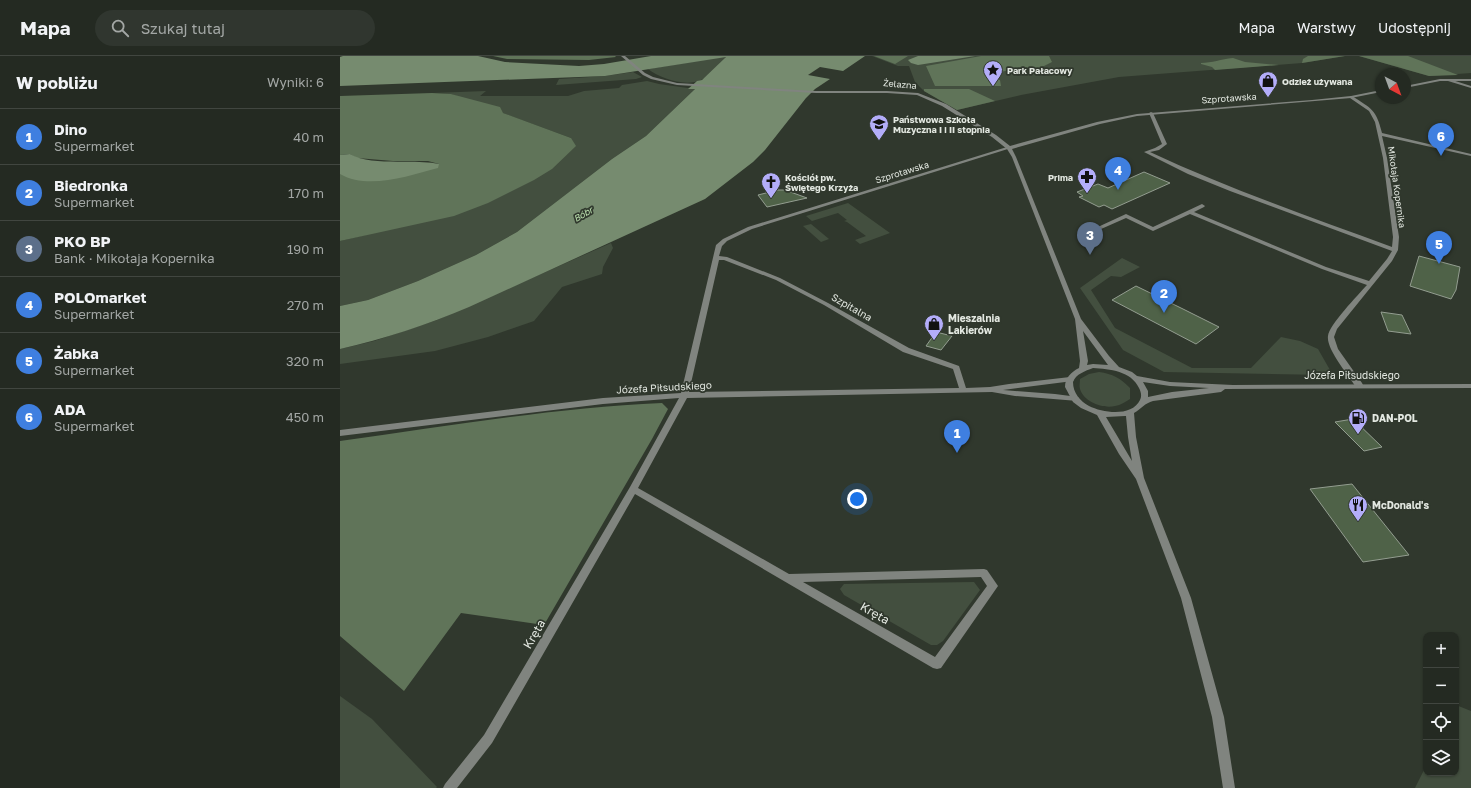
<!DOCTYPE html>
<html lang="pl">
<meta charset="utf-8">
<style>
body{margin:0;font-family:"Golos Text",sans-serif;background:#30362f;color:#f1f3f6}
.controls{position:absolute;right:12px;bottom:12px;display:grid;overflow:hidden;border-radius:8px;box-shadow:0 1px 3px #0004}
.controls button{width:36px;height:36px;display:grid;place-items:center;padding:0;border:0;border-bottom:1px solid #414640;background:#242a22;color:#f1f3f6;font:20px sans-serif}
.compass{position:absolute;left:1035px;top:12px;width:36px;height:36px;border-radius:50%;background:#242a22;box-shadow:0 1px 3px #0004;rotate:139deg}
.you{position:absolute;left:517px;top:443px;width:14px;height:14px;margin:-10px;border:3px solid #fff;border-radius:50%;background:#1a73e8;box-shadow:0 0 0 6px #1a73e833}
.badge{display:grid;place-items:center;width:26px;height:26px;border-radius:50%;background:#b3adf9;color:#fff;font-size:13px;font-weight:700}
.pin{position:absolute;translate:-50% -33px;filter:drop-shadow(0 1px 2px #0008)}
.pin::after{content:'';position:absolute;top:21px;width:14px;height:12px;background:inherit;clip-path:polygon(0 0,100% 0,50% 100%)}
.list{margin:0;padding:0;list-style:none}
h2{display:flex;justify-content:space-between;align-items:center;height:52px;margin:0;padding:0 16px;font-size:17px}
h2 small{font-size:13px;font-weight:400;color:#a3a7a5}
.list li{display:grid;grid-template-columns:26px 1fr auto;gap:12px;align-items:center;box-sizing:border-box;height:56px;padding:0 16px;border-top:1px solid #414640}
.list b{display:block;font-size:15px;white-space:nowrap}
.list p{margin:0;font-size:13px;white-space:nowrap;color:#a3a7a5}
.list em{font-size:13px;font-style:normal;color:#a3a7a5}
.icon{flex:none;width:22px;height:22px;fill:none;stroke:currentColor;stroke-width:2;stroke-linecap:round;stroke-linejoin:round}
.map{position:relative;flex:none;width:1131px;height:732px;overflow:hidden}
header{display:flex;align-items:center;gap:24px;box-sizing:border-box;height:56px;padding:0 20px;background:#242a22;border-bottom:1px solid #414640}
header strong{font-size:19px}
nav{display:flex;gap:22px;margin-inline-start:auto;font-size:14px}
.search{width:280px;height:36px;background:#30362f;display:flex;align-items:center;gap:10px;box-sizing:border-box;padding:0 14px;border-radius:22px;color:#a3a7a5;font-size:15px}
main{display:flex}
aside{flex:1;background:#242a22}
.map>svg:first-child{display:block}
.green{fill:#434f3f}
.forest{fill:#607459}
.water{fill:#768b6f}
.building{fill:#4f6248;stroke:#939d90}
.lines{fill:none;stroke-linecap:round;stroke-linejoin:round}
.minor{fill:#80847f;fill-rule:evenodd}
.tertiary{fill:#80847f;fill-rule:evenodd}
.labels{text-anchor:middle;dominant-baseline:central;stroke-width:3.5;stroke-linejoin:round;paint-order:stroke}
.far-poi-label{font-size:9px;font-weight:bold;fill:#e3e8e1;stroke:#30382d;text-anchor:start}
.far-street-label{font-size:9px;fill:#e3e8e1;stroke:#30382d}
.far-water-label{font-size:9px;font-style:italic;fill:#bbe0ae;stroke:#30382d}
.street-label{font-size:10px;fill:#e3e8e1;stroke:#30382d}
.poi-label{font-size:10px;font-weight:bold;fill:#e3e8e1;stroke:#30382d;text-anchor:start}
.near-street-label{font-size:12px;fill:#e3e8e1;stroke:#30382d}
</style>
<header>
<strong>Mapa</strong>
<div class="search"><svg class="icon" aria-label="search" viewBox="0 0 24 24"><circle cx="10" cy="10" r="6"/><path d="M15 15l6 6"/></svg>Szukaj tutaj</div>
<nav><a>Mapa</a><a>Warstwy</a><a>Udostępnij</a></nav>
</header>
<main>
<aside>
<h2>W pobliżu<small>Wyniki: 6</small></h2>
<ul class="list">
<li><span class="badge" style="background:#3f7fe0">1</span><div><b>Dino</b><p>Supermarket</p></div><em>40 m</em></li>
<li><span class="badge" style="background:#3f7fe0">2</span><div><b>Biedronka</b><p>Supermarket</p></div><em>170 m</em></li>
<li><span class="badge" style="background:#5c6f8a">3</span><div><b>PKO BP</b><p>Bank · Mikołaja Kopernika</p></div><em>190 m</em></li>
<li><span class="badge" style="background:#3f7fe0">4</span><div><b>POLOmarket</b><p>Supermarket</p></div><em>270 m</em></li>
<li><span class="badge" style="background:#3f7fe0">5</span><div><b>Żabka</b><p>Supermarket</p></div><em>320 m</em></li>
<li><span class="badge" style="background:#3f7fe0">6</span><div><b>ADA</b><p>Supermarket</p></div><em>450 m</em></li>
</ul>
</aside>
<div class="map">
<svg width="1131" height="732" viewBox="0 0 1131 732">
<rect width="100%" height="100%" fill="#30382d"/>
<!-- green -->
<g class="green">
<path d="M387,0C379,8 371,20 361,24C346,31 321,23 308,13Z"/>
<polygon points="532,0 1005,0 962,7 779,21 681,39 617,54 584,35 575,26 569,10 558,10"/>
<polygon points="1019,0 1131,0 1131,17 1089,20"/>
<polygon points="293,16 302,21 296,23 216,29 219,23 265,20"/>
<polygon points="307,25 319,28 355,33 306,80 272,103 177,176 136,199 78,225 28,244 0,250 0,185 25,179 231,82 111,38 92,37 146,35 140,40 228,40 244,35 279,32 282,29"/>
<polygon points="508,147 550,177 520,188 515,184 526,180 507,166 504,165 507,164 498,157 472,165 466,160"/>
<polygon points="471,168 489,183 481,186 463,170"/>
<polygon points="271,187 273,192 263,211 262,218 222,231 194,265 148,281 95,295 0,308 0,293 34,285 97,264"/>
<polygon points="782,202 800,211 781,221 771,220 751,234 775,272 852,312 911,312 941,281 960,285 978,293 990,314 989,319 824,316 783,294 740,232"/>
<path d="M759,316C773,318 780,322 790,332V343C785,346 781,349 775,350C763,353 744,346 740,333C739,330 740,326 740,323L749,318Z"/>
<polygon points="634,526 640,534 603,585 597,589 591,589 504,539 500,533 504,528"/>
<polygon points="0,640 32,663 97,731 96,732 0,732"/>
<polygon points="1116,649 1131,655 1131,732 1075,732 1086,710 1086,717 1116,717"/>
</g>
<!-- forest -->
<g class="forest">
<polygon points="153,0 275,0 276,1 249,4 167,3"/>
<polygon points="534,0 568,0 555,8"/>
<polygon points="641,0 709,0 712,6 700,12 671,14 648,18 647,21 660,24 661,30 595,30 586,10"/>
<polygon points="968,0 1005,0 962,7 963,3"/>
<polygon points="1019,0 1068,0 1118,19 1089,20"/>
<path d="M893,2L905,6L939,9L875,14L872,11L861,8V7C872,7 881,3 893,2Z"/>
<polygon points="584,33 629,33 655,45 617,54 584,35"/>
<polygon points="92,37 111,38 160,51 163,57 231,82 236,90 212,113 194,124 148,147 114,160 0,185 0,118 99,108 88,105 53,105 17,102 10,98 0,99 0,40"/>
<path d="M322,347L328,353L312,383L204,569L121,557L64,635L0,580V385C107,370 214,352 322,347Z"/>
</g>
<!-- water -->
<g class="water">
<path d="M3,0H138L165,6L239,10L264,8L311,0H525L503,15L480,11L468,19L490,23L475,33L466,42L425,94L413,106L365,143L129,251C87,269 44,283 0,293V250L28,244L78,225L136,199L177,176L272,103L306,80L355,33H348L357,25L362,24L386,1L265,20L0,30V1Z"/>
<polygon points="578,0 635,0 578,9 571,7 568,4"/>
<path d="M10,98C32,111 72,102 99,108L98,112C68,120 28,134 0,118V99Z"/>
</g>
<!-- building -->
<g class="building">
<polygon points="804,116 830,127 772,153 764,149 759,151 739,141 743,140 737,136 758,128 768,132"/>
<polygon points="438,134 445,134 467,142 427,151 418,139"/>
<polygon points="1079,200 1120,211 1116,234 1111,243 1070,230"/>
<polygon points="796,230 843,253 879,271 856,288 772,244"/>
<polygon points="1041,256 1062,259 1071,278 1048,275"/>
<polygon points="596,276 612,280 601,294 586,290"/>
<polygon points="1013,363 1042,391 1024,395 995,366"/>
<polygon points="1012,428 1069,499 1023,506 970,433"/>
</g>
<g class="lines">
<!-- minor -->
<g class="minor">
<polygon points="1109,23 1131,30 1131,32 1108,25"/>
<path d="M1010,40H1012C1032,53 1036,53 1042,77L1131,98V100L1042,80L1047,102L1059,181L1058,194L1052,205L997,273L994,281L998,293L1022,327L1023,329L1022,331H1016C1009,320 986,293 988,280C989,269 1018,239 1027,229L982,213L850,158L813,175L786,162L752,177L747,176L786,158L813,171L862,148L865,150L864,151L854,156L986,211L1029,225L1047,203L1052,195L890,135L848,118L804,96L815,92L822,88L809,57L811,56L813,57L827,88L819,94L810,96C889,133 971,161 1052,191L1053,181L1043,102L1035,66L1029,55L1010,42Z"/>
<path d="M667,91L671,92L412,173L387,185L382,190L379,200L387,201L440,222L488,247L569,292L619,310L626,332L650,331L669,328L730,321H733L734,323L733,325L663,334L715,338L738,341L739,343L738,345L675,340L652,336L347,342L298,432L449,518L644,513L647,514L658,530L601,612L597,613L593,612L295,438L152,687L117,732H103L105,728L144,679L290,431L339,342L263,348L0,380V374L263,342L341,337L376,189L383,183L408,171ZM379,204H384L436,224L484,249L563,296L613,313L619,332L349,336ZM641,521L647,530L595,601L463,526Z"/>
</g>
<!-- tertiary -->
<g class="tertiary">
<path d="M281,0H285L305,17L313,21L337,27L476,35H547L578,37L606,48L656,79L670,90L757,66L797,58L972,44L1011,40L1041,34V36L1011,42L797,60L760,68L672,93L676,101L741,263L769,300L779,311L792,316L797,320L830,326L893,329L1131,328V332L885,333L881,336L813,345C805,347 801,353 794,357L796,381L804,422L851,542L884,661L895,732H883L872,661L841,542L796,423L779,398L757,359L741,352L733,346L725,331C725,322 731,316 739,312L740,305L735,263L672,101L667,93L652,81L602,50L577,39L547,37H476L337,29L311,23L303,19ZM743,275L768,309L753,308L747,309L748,305ZM753,312C770,313 791,315 799,332C801,336 802,340 800,344C792,361 763,357 749,350C740,345 733,337 733,326C736,318 745,315 753,312ZM803,326L830,330L869,332L832,336L808,341V335ZM785,360H786L788,381L792,405L766,361Z"/>
<polygon points="1100,23 1131,23 1131,25 1100,25 1065,32 1065,30"/>
</g>
</g>
<!-- icons -->
<defs>
<symbol id="sight-pin" viewBox="-11 -11 22 30"><path d="M0 17L-7.5 6A9.5 9.5 0 1 1 7.5 6Z" fill="#b3adf9" stroke="#30382d"/><path d="M0-6L1.8-2.2L6-1.7L2.9 1.2L3.7 5.4L0 3.3L-3.7 5.4L-2.9 1.2L-6-1.7L-1.8-2.2Z" fill="#111"/></symbol>
<symbol id="shop-pin" viewBox="-11 -11 22 30"><path d="M0 17L-7.5 6A9.5 9.5 0 1 1 7.5 6Z" fill="#b3adf9" stroke="#30382d"/><path d="M-5-2.5h2.3a2.7 3.5 0 0 1 5.4 0H5L5.5 6h-11ZM-1.5-2.5h3a1.5 2.3 0 0 0-3 0Z" fill="#111"/></symbol>
<symbol id="school-pin" viewBox="-11 -11 22 30"><path d="M0 17L-7.5 6A9.5 9.5 0 1 1 7.5 6Z" fill="#b3adf9" stroke="#30382d"/><path d="M0-5L7-2L0 1L-7-2ZM-4 1L0 2.5L4 1V4Q0 6-4 4Z" fill="#111"/></symbol>
<symbol id="pharmacy-pin" viewBox="-11 -11 22 30"><path d="M0 17L-7.5 6A9.5 9.5 0 1 1 7.5 6Z" fill="#b3adf9" stroke="#30382d"/><path d="M-2-6h4v4h4v4h-4v4h-4v-4h-4v-4h4Z" fill="#111"/></symbol>
<symbol id="church-pin" viewBox="-11 -11 22 30"><path d="M0 17L-7.5 6A9.5 9.5 0 1 1 7.5 6Z" fill="#b3adf9" stroke="#30382d"/><path d="M-1.2-6h2.4v3.5h3.3v2.4h-3.3V6h-2.4V-.1h-3.3v-2.4h3.3Z" fill="#111"/></symbol>
<symbol id="fuel-pin" viewBox="-11 -11 22 30"><path d="M0 17L-7.5 6A9.5 9.5 0 1 1 7.5 6Z" fill="#b3adf9" stroke="#30382d"/><path d="M-5.5-6h7V0h2V4h1.3V-2.5L3-4.5l.8-.8L6-3V5H2.5V1h-1V6h-7ZM-4.2-4.7v3.2H.2V-4.7Z" fill="#111"/></symbol>
<symbol id="restaurant-pin" viewBox="-11 -11 22 30"><path d="M0 17L-7.5 6A9.5 9.5 0 1 1 7.5 6Z" fill="#b3adf9" stroke="#30382d"/><path d="M-5-6h1v4h1v-4h1v4h1v-4h1v5L-1.5 .5V6h-2V.5L-5-1ZM5-6V6H3V1.5H1.5Q1.5-4 5-6Z" fill="#111"/></symbol>
</defs>
<g fill-rule="evenodd">
<use href="#sight-pin" x="642" y="3" width="22" height="30"/>
<use href="#shop-pin" x="917" y="14" width="22" height="30"/>
<use href="#school-pin" x="528" y="57" width="22" height="30"/>
<use href="#pharmacy-pin" x="736" y="110" width="22" height="30"/>
<use href="#church-pin" x="420" y="115" width="22" height="30"/>
<use href="#shop-pin" x="583" y="257" width="22" height="30"/>
<use href="#fuel-pin" x="1007" y="351" width="22" height="30"/>
<use href="#restaurant-pin" x="1007" y="438" width="22" height="30"/>
</g>
<g class="labels">
<!-- far-poi labels -->
<g class="far-poi-label">
<text x="667" y="14">Park Pałacowy</text>
<text x="942" y="25">Odzież używana</text>
<text x="553" y="63">Państwowa Szkoła<tspan x="553" dy="10">Muzyczna I i II stopnia</tspan></text>
<text x="445" y="121">Kościół pw.<tspan x="445" dy="10">Świętego Krzyża</tspan></text>
<text x="733" y="121" text-anchor="end">Prima</text>
</g>
<!-- far-street labels -->
<g class="far-street-label">
<text transform="translate(560 28) rotate(5)">Żelazna</text>
<text transform="translate(889 42) rotate(-4)">Szprotawska</text>
<text transform="translate(562 116) rotate(-17)">Szprotawska</text>
<text transform="translate(1057 131) rotate(82)">Mikołaja Kopernika</text>
</g>
<!-- far-water labels -->
<g class="far-water-label">
<text transform="translate(243 158) rotate(-30)">Bóbr</text>
</g>
<!-- street labels -->
<g class="street-label">
<text transform="translate(512 251) rotate(30)">Szpitalna</text>
<text x="1012" y="319">Józefa Piłsudskiego</text>
<text transform="translate(324 331) rotate(-3)">Józefa Piłsudskiego</text>
</g>
<!-- poi labels -->
<g class="poi-label">
<text x="608" y="262">Mieszalnia<tspan x="608" dy="12">Lakierów</tspan></text>
<text x="1032" y="362">DAN-POL</text>
<text x="1032" y="449">McDonald's</text>
</g>
<!-- near-street labels -->
<g class="near-street-label">
<text transform="translate(535 557) rotate(30)">Kręta</text>
<text transform="translate(194 578) rotate(-60)">Kręta</text>
</g>
</g>
</svg>
<div class="controls">
<button>+</button>
<button>−</button>
<button><svg class="icon" aria-label="locate" viewBox="0 0 24 24"><circle cx="12" cy="12" r="6"/><path d="M12 2v4M12 18v4M2 12h4M18 12h4"/></svg></button>
<button><svg class="icon" aria-label="layers" viewBox="0 0 24 24"><path d="M12 4l9 5-9 5-9-5zM3 14l9 5 9-5"/></svg></button>
</div>
<svg class="compass" viewBox="-18 -18 36 36"><path d="M0-13l5 13h-10z" fill="#e53935"/><path d="M0 13l5-13h-10z" fill="#a3a7a5"/></svg>
<div class="you"></div>
<div class="pin badge" style="left:617px;top:397px;background:#3f7fe0">1</div>
<div class="pin badge" style="left:824px;top:257px;background:#3f7fe0">2</div>
<div class="pin badge" style="left:750px;top:199px;background:#5c6f8a">3</div>
<div class="pin badge" style="left:778px;top:134px;background:#3f7fe0">4</div>
<div class="pin badge" style="left:1099px;top:208px;background:#3f7fe0">5</div>
<div class="pin badge" style="left:1101px;top:100px;background:#3f7fe0">6</div>
</div>
</main>
